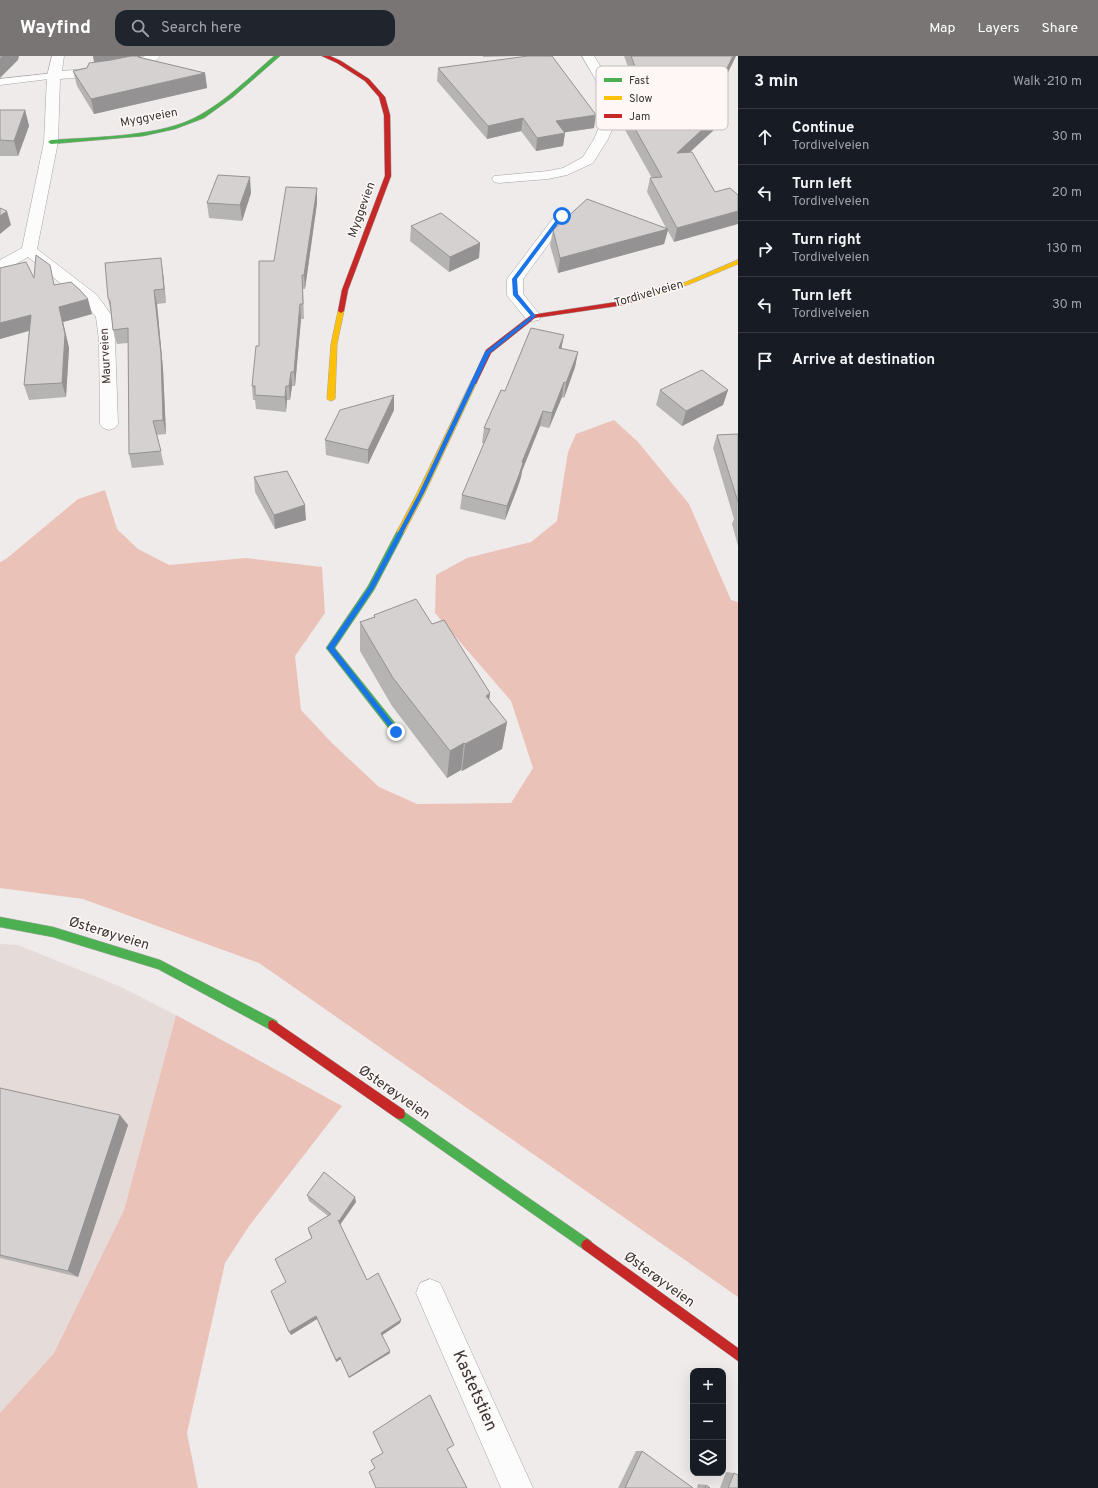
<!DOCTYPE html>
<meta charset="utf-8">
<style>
body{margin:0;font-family:Overpass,sans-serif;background:#20242c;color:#f1f3f6}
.controls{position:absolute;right:12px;bottom:12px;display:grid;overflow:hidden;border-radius:8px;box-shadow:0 4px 16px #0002}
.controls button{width:36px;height:36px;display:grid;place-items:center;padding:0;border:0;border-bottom:1px solid #363941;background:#171b24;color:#f1f3f6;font:20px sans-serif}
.stop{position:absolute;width:12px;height:12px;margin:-9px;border:3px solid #1a73e8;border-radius:50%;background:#fff}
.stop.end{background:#1a73e8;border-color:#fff;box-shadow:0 1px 4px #0008}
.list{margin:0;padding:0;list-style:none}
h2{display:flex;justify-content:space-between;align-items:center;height:52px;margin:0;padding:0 16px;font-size:17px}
h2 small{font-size:13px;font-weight:400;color:#9ea1a6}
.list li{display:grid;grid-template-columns:26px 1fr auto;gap:12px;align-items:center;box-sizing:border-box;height:56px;padding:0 16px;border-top:1px solid #363941}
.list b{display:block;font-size:15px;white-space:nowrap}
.list p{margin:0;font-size:13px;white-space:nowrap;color:#9ea1a6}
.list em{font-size:13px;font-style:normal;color:#9ea1a6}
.icon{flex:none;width:22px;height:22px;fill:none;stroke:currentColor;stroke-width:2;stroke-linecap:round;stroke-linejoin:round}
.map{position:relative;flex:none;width:738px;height:1432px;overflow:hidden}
header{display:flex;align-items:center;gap:24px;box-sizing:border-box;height:56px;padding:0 20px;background:#797575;color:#fff}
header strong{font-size:19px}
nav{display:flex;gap:22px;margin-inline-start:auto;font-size:14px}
.search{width:280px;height:36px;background:#20242c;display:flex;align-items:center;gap:10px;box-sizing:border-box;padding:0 14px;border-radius:12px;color:#9ea1a6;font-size:15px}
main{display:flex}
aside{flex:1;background:#171b24}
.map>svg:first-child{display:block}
.built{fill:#e5dbd9}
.forest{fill:#ebc2b8}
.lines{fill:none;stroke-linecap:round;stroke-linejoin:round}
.lane-casing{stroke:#a6a4a4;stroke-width:1}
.street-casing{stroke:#a6a4a4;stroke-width:1}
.fast-casing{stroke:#a6a4a4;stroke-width:1}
.slow-casing{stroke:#a6a4a4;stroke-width:1}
.jam-casing{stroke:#a6a4a4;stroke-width:1}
.lane{fill:#fdfcfc;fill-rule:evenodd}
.street{fill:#fdfcfc;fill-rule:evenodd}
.fast{fill:#4caf50;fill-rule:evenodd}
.slow{fill:#ffc107;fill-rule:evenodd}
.jam{fill:#c62828;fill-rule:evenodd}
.wall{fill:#b6b4b3}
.shaded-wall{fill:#949292}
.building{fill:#d4d1d0;stroke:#949292}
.route{fill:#1a73e8}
.labels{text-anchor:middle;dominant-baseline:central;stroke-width:3;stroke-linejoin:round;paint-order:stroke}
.far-street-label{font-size:12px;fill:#393635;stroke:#fff8f6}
.street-label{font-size:14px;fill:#393635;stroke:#fff8f6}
.near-street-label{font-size:17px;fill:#393635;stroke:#fff8f6}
.key{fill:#fff8f6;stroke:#c4bebc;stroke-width:1}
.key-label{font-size:11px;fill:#393635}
</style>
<header>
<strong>Wayfind</strong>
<div class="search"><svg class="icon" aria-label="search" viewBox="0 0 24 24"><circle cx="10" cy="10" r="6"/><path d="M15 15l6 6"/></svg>Search here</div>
<nav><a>Map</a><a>Layers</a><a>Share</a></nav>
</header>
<main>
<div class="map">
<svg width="738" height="1432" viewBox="0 0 738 1432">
<rect width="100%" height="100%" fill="#efebeb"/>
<!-- built -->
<polygon class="built" points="0,888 18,889 119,930 176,959 124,1154 54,1297 0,1357"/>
<!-- forest -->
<g class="forest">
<polygon points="614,364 638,386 689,448 731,544 738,546 738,1241 259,907 83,843 0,832 0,506 6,503 78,443 105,434 117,473 138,493 169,509 246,502 322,511 325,557 295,600 301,654 333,688 379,731 417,748 511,747 533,712 511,645 435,557 436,519 467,502 531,486 557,465 568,396 576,378"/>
<polygon points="176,959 342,1050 249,1170 225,1207 187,1377 198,1432 0,1432 0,1357 54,1297 124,1154"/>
</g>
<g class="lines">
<defs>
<polygon id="lane" points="54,17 59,20 57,22 0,29 0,23"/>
<g id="street">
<path d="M52,0H64L62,15L106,11L129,7L145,0H160C147,19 83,21 60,23L58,86L37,193L97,239L112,260L115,284L118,368L115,372L109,374L103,372L100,368L99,284L96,261L85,247L28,201L6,214L0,216V204L22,192L44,86L47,20Z"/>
<polygon points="582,0 594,0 619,40 621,53 608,83 593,107 567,119 548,123 499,127 494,126 492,123 494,120 548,115 563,112 583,101 594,83 607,53 605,40"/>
<polygon points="562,156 567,157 569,160 523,223 523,238 541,260 539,264 533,265 527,264 509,242 507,239 507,223 557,157"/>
<polygon points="430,1223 440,1227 533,1432 501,1432 416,1237 420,1227"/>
</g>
<g id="fast">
<path d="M274,0H280L233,41L204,62L175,73L143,80L51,88L48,86L51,84C94,81 163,81 200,59C227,44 251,20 274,0Z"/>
<polygon points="401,472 405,475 374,534 335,592 399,672 400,675 399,678 393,678 326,592 368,530 398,473"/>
<polygon points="0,861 53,871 160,904 277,965 278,969 277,973 273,974 269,973 158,913 53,881 0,871"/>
<polygon points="400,1053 591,1185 593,1189 591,1193 587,1195 583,1193 396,1062 395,1058 396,1054"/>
</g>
<g id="slow">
<polygon points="738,204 738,208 690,228 642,243 639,241 686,226"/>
<polygon points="341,253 344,255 337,288 335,343 331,345 327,343 331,288 338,255"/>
<polygon points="472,324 476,324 477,326 425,437 404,477 398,477 397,475 417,437"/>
</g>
<g id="jam">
<polygon points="322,0 330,0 341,5 369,23 385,41 390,59 391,120 348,234 344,255 341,257 338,255 342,234 385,120 384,59 379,41 365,25 337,7"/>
<polygon points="642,239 645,241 644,242 624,249 535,262 491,297 476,328 472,328 471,326 486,294 531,259 623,245"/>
<polygon points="273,964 404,1054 405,1058 404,1062 400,1063 396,1062 269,973 268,969 269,965"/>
<polygon points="587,1183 738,1292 738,1305 583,1193 581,1189 583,1185"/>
</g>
</defs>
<!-- lane casing -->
<use href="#lane" class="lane-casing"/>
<!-- street casing -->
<use href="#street" class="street-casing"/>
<!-- fast casing -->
<use href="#fast" class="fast-casing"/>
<!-- slow casing -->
<use href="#slow" class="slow-casing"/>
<!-- jam casing -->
<use href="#jam" class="jam-casing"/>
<!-- lane -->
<use href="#lane" class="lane"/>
<!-- street -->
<use href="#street" class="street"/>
<!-- fast -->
<use href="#fast" class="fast"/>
<!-- slow -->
<use href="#slow" class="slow"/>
<!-- jam -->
<use href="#jam" class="jam"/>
</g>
<!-- wall -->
<g class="wall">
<polygon points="93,0 142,0 139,1 205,17 207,32 94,58 77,30 73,15 87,12 94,6"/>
<polygon points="483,0 518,0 483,1"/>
<polygon points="624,0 736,0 707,59 719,58 716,72 689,96 715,136 674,186 668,175 664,188 558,217 550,189 553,174 666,172 647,136 650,122 652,122 620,65 623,51 638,38"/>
<polygon points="438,12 594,72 564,76 565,77 563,90 536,95 521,75 487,83 437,25"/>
<polygon points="0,54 25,54 29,70 18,100 0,100"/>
<polygon points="251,137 242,165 209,162 207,147"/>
<polygon points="317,147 305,233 303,233 304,263 301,263 295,330 292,330 290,344 287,344 286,356 256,353 255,344 253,344 252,330 274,205"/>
<polygon points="411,170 480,187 479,202 449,216 410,185"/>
<polygon points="0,212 55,229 92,258 63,266 69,292 66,341 29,344 24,329 29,275 0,283"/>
<polygon points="163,217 166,247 157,248 163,313 166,378 157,379 164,409 132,412 129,398 128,287 117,288 113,274 111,257 108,242"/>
<polygon points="564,279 561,293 578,296 575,311 564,342 562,341 549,372 540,370 522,415 521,421 517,433 505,464 460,453 462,439 484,387 482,387 484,372 505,335"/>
<polygon points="660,334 728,334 723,349 682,370 656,349"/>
<polygon points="394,354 368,408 326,399 325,384"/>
<polygon points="738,378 738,490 732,468 734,463 713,392 717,379"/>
<polygon points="254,421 306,464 275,473 255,436"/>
<polygon points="374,559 432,568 490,637 489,644 507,666 502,693 462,715 461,714 447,722 392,650 360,595 360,566 374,561"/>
<polygon points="0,1032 128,1069 78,1221 0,1202"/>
<polygon points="307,1139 356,1146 340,1169 367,1224 401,1264 400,1267 382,1279 390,1297 349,1322 341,1303 336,1306 317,1263 291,1279 286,1226 312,1182 309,1177 308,1172 328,1160 309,1145"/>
<polygon points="636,1395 642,1395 693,1432 618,1432"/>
<polygon points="726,1416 734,1417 738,1432 720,1432"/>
<polygon points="698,1428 706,1429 710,1432 697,1432"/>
</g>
<!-- shaded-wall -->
<g class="shaded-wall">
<polygon points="3,0 19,0 18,4 0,22 0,3"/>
<polygon points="93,0 142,0 95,10"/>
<polygon points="733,0 736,0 700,73 704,59"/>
<polygon points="205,17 207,32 94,58 91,43"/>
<polygon points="25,54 29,70 18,100 14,85"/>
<polygon points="719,58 716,72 674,111 677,97"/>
<polygon points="596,59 594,72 554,78 556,65"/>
<polygon points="523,62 521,75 487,83 488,70"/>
<polygon points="565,77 563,90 536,95 537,82"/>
<polygon points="250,121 251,137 242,165 240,149"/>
<polygon points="317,132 317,147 305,233 304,219"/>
<polygon points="7,155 11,169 0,178 0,160"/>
<polygon points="738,155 738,168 674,186 677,172"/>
<polygon points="668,173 664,188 558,217 560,202"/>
<polygon points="480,187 479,202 449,216 450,201"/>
<polygon points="161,202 163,217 166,247 164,233"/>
<polygon points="154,234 157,248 163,313 166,378 163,364"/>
<polygon points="88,243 92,258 63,266 69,292 66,341 62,327 59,251"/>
<polygon points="300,248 301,263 295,330 294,316"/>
<polygon points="31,259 35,273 0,283 0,267"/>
<polygon points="564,279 561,294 559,292"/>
<polygon points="578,296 575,311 564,342 566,327"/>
<polygon points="291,316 292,330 290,344 289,330"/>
<polygon points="564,326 562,341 549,372 552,357"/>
<polygon points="286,330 287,344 286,356 285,341"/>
<polygon points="728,334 723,349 682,370 686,355"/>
<polygon points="394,339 394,354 368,408 368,394"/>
<polygon points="543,355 540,370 522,415 521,421 517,433 505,464 507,450 522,406"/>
<polygon points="305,449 306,464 275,473 274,459"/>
<polygon points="490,637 486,665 486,640"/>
<polygon points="507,666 502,693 462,715 465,688"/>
<polygon points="464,687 461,714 447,722 450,695"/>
<polygon points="120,1059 128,1069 78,1221 68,1215"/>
<polygon points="355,1141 356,1146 339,1170 339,1165"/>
<polygon points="316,1260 317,1263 291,1279 289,1276"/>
<polygon points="401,1264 400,1267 381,1280 381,1277"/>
<polygon points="390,1295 390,1297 349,1322 349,1321"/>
<polygon points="340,1301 341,1303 336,1306 336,1304"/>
</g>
<!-- building -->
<g class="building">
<polygon points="0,0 3,0 0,3"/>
<polygon points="131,0 138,0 138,1 205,17 91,43 73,15 87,12 89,7 111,4"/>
<polygon points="528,0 552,0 596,59 556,65 565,77 537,82 523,62 488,70 438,12"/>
<polygon points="631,0 733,0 704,59 719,58 677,97 692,96 715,136 730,132 738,139 738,155 677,172 650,122 662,121 623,51 644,33"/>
<polygon points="0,54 25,54 14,85 0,84"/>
<polygon points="218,119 250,121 240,149 207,147"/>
<polygon points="286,131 317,132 304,219 302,219 303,248 300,248 294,316 291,316 289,330 286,330 285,341 255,339 255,330 252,330 256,290 259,290 259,205 274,205"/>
<polygon points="587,143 668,173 560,202 553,174"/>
<polygon points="0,152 7,155 0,160"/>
<polygon points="441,157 480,187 450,201 411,170"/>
<polygon points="36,199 50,209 54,229 71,226 80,234 88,243 59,251 65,278 62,327 24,329 31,259 0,267 0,212 26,206 34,222"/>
<polygon points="161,202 164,233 154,234 161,298 163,364 153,365 161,395 129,398 128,272 113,274 110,245 108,242 105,207"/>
<polygon points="531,272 564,279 559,292 578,296 566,327 564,326 552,357 543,355 522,406 523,407 519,419 507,450 462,439 490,373 484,372 501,334 505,335"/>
<polygon points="702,314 728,334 686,355 660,334"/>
<polygon points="394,339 368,394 325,384 340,354"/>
<polygon points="738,378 738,446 717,379"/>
<polygon points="287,415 305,449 274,459 254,421"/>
<polygon points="416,543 432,568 444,564 490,637 486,640 507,666 465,688 464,687 450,695 393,622 360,566 375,561 374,559"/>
<polygon points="0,1032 120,1059 68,1215 0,1199"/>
<polygon points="324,1116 355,1141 339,1165 338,1164 367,1224 378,1217 401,1264 381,1277 390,1295 349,1321 340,1301 336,1304 316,1260 289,1276 271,1235 286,1226 275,1203 312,1182 308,1172 331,1158 307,1139"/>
<polygon points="430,1339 454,1389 447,1393 467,1432 376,1432 369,1416 375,1412 371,1404 383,1397 373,1376"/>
<polygon points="642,1395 693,1432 625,1432"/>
<polygon points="734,1417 738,1419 738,1432 728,1432"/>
<polygon points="706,1429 710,1432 705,1432"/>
</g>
<!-- route -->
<polygon class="route" points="560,159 564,160 517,223 518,238 536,260 490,297 424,437 374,532 334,592 398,674 399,676 396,678 394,677 327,592 369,531 419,437 485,296 531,260 513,239 512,223"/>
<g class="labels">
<!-- far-street labels -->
<g class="far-street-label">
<text transform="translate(149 62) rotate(-11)">Myggveien</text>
<text transform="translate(362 154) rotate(-70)">Myggevien</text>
<text transform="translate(649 238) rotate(-16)">Tordivelveien</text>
<text transform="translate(106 300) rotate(-93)">Maurveien</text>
</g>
<!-- street labels -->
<g class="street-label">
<text transform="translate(109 878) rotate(17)">Østerøyveien</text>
<text transform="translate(394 1037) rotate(35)">Østerøyveien</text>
<text transform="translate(659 1224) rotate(36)">Østerøyveien</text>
</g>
<!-- near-street labels -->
<g class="near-street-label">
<text transform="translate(474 1335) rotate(66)">Kastetstien</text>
</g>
</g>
<!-- legend -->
<rect x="596" y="10" width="132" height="64" rx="6" class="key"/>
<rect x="604" y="22" width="18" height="4" fill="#4caf50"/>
<rect x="604" y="40" width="18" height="4" fill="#ffc107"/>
<rect x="604" y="58" width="18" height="4" fill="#c62828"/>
<g class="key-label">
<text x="629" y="28">Fast</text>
<text x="629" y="46">Slow</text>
<text x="629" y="64">Jam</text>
</g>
</svg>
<div class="controls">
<button>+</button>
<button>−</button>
<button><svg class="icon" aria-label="layers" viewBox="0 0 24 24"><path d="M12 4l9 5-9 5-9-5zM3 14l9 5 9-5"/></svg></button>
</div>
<div class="stop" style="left:562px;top:160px"></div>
<div class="stop end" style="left:396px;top:676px"></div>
</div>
<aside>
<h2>3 min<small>Walk · 210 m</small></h2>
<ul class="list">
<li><svg class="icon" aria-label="ahead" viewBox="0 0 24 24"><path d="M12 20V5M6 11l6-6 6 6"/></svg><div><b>Continue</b><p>Tordivelveien</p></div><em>30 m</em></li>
<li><svg class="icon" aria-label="left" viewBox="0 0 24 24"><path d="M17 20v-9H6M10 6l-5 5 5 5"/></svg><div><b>Turn left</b><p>Tordivelveien</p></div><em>20 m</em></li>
<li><svg class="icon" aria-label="right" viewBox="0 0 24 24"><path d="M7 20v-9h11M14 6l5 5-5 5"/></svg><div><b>Turn right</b><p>Tordivelveien</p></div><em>130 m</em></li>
<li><svg class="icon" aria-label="left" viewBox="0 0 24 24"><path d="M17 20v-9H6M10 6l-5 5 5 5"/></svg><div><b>Turn left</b><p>Tordivelveien</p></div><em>30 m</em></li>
<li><svg class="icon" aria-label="arrive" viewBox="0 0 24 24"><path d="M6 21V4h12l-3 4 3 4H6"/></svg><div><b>Arrive at destination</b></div></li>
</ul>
</aside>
</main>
